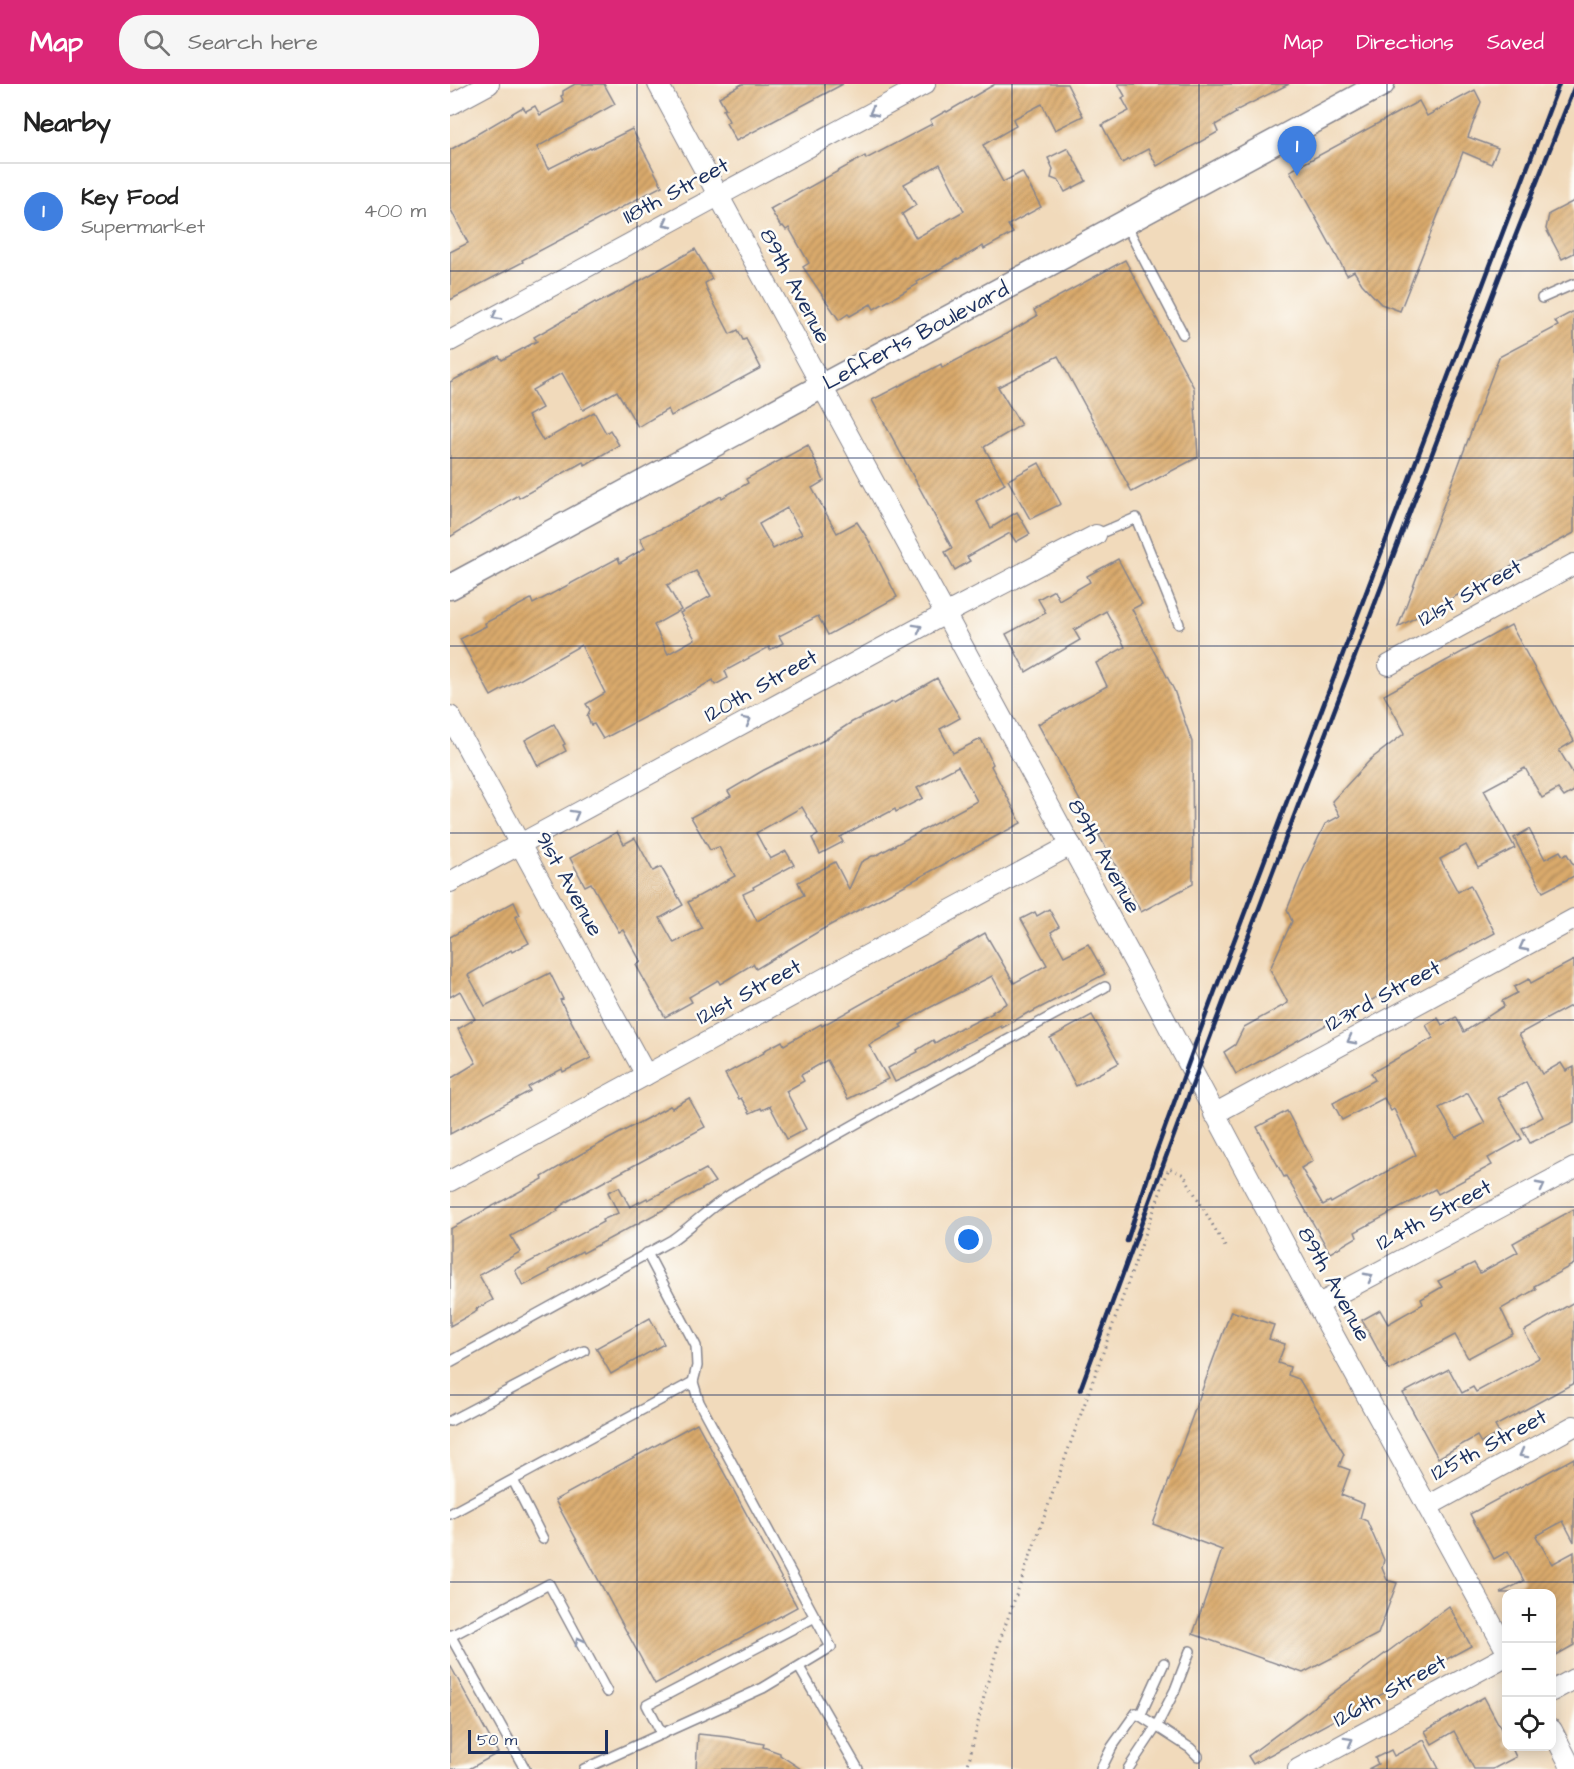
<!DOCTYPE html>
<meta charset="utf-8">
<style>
body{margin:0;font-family:"Architects Daughter",sans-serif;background:#f6f6f6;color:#222}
.controls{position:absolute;right:18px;bottom:18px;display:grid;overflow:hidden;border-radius:12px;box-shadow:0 3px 15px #0003}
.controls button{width:54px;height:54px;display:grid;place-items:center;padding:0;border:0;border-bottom:2px solid #e0e0e0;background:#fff;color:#222;font:30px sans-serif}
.scale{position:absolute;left:18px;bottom:15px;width:140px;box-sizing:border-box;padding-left:6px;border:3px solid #1b2f5e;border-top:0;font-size:16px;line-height:21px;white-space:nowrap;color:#1b2f5e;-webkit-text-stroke:4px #fdfcf7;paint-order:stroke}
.you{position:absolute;left:519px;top:1156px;width:21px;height:21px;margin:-15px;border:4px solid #fff;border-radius:50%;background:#1a73e8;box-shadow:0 0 0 9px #1a73e833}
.badge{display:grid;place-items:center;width:39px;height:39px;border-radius:50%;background:#db2777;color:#fff;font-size:20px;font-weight:700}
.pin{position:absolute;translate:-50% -50px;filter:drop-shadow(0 2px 3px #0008)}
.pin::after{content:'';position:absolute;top:32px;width:21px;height:18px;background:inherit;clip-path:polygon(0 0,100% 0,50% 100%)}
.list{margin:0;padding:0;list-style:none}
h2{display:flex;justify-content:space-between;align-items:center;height:78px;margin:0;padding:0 24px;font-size:26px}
h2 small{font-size:20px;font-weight:400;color:#767676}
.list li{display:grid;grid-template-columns:39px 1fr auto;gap:18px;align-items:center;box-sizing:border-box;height:96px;padding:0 24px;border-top:2px solid #e0e0e0}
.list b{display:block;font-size:22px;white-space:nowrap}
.list p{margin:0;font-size:20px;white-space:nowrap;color:#767676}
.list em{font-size:20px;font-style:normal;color:#767676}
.icon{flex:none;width:33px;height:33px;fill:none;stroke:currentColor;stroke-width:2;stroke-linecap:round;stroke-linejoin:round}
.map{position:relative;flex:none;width:1124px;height:1685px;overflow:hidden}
header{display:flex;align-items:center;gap:36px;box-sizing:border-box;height:84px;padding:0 30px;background:#db2777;color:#fff}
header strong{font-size:28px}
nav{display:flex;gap:33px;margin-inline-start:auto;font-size:21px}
.search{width:420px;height:54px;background:#f6f6f6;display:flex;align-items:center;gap:15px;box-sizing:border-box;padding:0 21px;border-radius:24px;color:#767676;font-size:22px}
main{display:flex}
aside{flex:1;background:#fff}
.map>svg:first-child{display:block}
.building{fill:url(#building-hatch);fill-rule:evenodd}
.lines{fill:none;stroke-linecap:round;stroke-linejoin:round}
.service-casing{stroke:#86848c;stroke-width:12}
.minor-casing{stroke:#86848c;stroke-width:22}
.tertiary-casing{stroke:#86848c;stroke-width:27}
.path{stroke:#86848c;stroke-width:3;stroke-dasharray:1.5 4.5;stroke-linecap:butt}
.service{stroke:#fff;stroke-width:9}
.minor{stroke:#fff;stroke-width:20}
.tertiary{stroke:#fff;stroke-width:24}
.rail{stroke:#1b2f5e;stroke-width:4.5}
.oneway{stroke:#8d97ae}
.grid{fill:none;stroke:#1b2f5e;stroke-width:1.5;stroke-opacity:0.55}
.labels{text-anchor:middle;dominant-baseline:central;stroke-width:5;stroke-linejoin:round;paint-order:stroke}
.street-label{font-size:22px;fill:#1b2f5e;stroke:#fdfcf7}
</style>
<header>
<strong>Map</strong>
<div class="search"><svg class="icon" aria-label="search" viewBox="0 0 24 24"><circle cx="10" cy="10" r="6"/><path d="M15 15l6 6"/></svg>Search here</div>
<nav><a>Map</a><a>Directions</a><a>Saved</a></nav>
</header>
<main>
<aside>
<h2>Nearby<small></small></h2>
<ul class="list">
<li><span class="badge" style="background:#3f7fe0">1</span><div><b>Key Food</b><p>Supermarket</p></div><em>400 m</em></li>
</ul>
</aside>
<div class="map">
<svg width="1124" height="1685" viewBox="0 0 1124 1685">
<defs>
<pattern id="building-hatch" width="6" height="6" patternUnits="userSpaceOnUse" patternTransform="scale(1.5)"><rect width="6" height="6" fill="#daaa6c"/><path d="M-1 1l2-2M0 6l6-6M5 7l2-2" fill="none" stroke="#b08b5c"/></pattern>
</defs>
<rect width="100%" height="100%" fill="#fdfcf7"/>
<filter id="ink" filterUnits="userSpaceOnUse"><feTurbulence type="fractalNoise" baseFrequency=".0167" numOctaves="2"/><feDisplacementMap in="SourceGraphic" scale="12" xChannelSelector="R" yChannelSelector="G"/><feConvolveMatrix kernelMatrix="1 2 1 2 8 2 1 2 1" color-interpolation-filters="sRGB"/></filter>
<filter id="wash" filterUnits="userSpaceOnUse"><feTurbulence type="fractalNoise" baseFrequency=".008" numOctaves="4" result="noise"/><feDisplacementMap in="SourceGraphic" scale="24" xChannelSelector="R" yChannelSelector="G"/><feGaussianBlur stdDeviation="1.35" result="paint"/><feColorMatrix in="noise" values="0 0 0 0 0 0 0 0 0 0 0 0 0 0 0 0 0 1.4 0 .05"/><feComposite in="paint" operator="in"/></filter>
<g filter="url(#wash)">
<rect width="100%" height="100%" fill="#f1dabb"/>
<g id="blocks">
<!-- building -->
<g class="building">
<polygon points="125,0 154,0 165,20 87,63 98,85 140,64 141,65 182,45 212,102 72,176 73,178 0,216 0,168 18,159 0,124 0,66 73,23 76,27 85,22 90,31 114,18 111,12 113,11 113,7"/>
<polygon points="292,0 393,0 286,57 276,39 279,37 273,26 276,25 269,13"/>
<path d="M545,0H617L633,32L605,46L592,20L563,35L566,42L533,61L553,98L572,88L591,123L558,141L563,149L534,165L533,162L508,176L507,175L467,198L468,200L424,225L421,220L400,232L398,230L389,236L353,183L359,179L339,144L336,146L333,142L331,143L320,125L415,72L416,75L482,40L480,36L496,27L497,28ZM490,80L514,127L466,154L452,130L466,121L454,100Z"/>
<polygon points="668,0 839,0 785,27 786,29 765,41 768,48 707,82 698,65 672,79 652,41 679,27 672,14 675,12"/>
<polygon points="1025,6 1031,18 1018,53 1048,64 1041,80 1013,68 950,227 931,220 912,200 904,187 897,191 840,87 969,17 977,32"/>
<polygon points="618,64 636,97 615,108 609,97 601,94 603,85 598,74"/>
<polygon points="1124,117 1124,169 1112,175 1096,145 1099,130"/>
<polygon points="245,165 262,195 255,199 257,206 280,250 288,246 293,256 296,255 311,284 221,332 218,325 188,343 167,307 133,326 112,289 82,306 92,324 78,332 93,357 144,328 156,349 160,346 169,361 135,381 133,378 69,414 68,411 0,453 0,298 49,272 52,276 87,257 84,253 145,218 146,220 179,203"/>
<polygon points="675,176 744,304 748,373 682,408 608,272 548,303 571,341 534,363 555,400 526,417 541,444 567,428 580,450 566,458 560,449 517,473 520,477 505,486 495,468 502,464 422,316 491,280 492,284 556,250 587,232 584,226"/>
<polygon points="1124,227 1124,449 948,543 1049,273 1108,242 1105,237"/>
<path d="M358,361L374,397L362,404L387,449L407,438L418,455L447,513L378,551L368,532L329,552L333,559L320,566L319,563L275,587L278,594L265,601L263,596L206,628V627L153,655L144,640L141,641L137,632L140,626L136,620L155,609L131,561L41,612L10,555L36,542L35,539L81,515L83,520L168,474L170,479L195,464L190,454L215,443L271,412L272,414L298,399L296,395ZM337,424L352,450L323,465L309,440ZM246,487L261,512L230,529L245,555L218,570L204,541L231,526L217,501Z"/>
<polygon points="589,379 611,420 580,435 558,396"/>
<polygon points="668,475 692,520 682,525 724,606 742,658 743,800 691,828 588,640 657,602 646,579 675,563 656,527 624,546 630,556 576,588 556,550 596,529 588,515 604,506 609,516 640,498 637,492"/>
<polygon points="1061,541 1124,657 1109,666 1124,691 1124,707 1114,713 1108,705 1092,714 1075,684 1034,706 1065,764 1028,783 1016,761 990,775 1008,808 1020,801 1045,849 786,990 774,968 785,961 794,943 838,919 820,885 842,837 837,826 853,786 875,740 890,732 882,717 921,675 955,649 934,611"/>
<path d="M487,594L510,634L490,645L503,669L531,655L543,680L541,682L571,739L371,846L306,885L303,880L270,900L268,896L239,913L242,918L215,933L186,881L191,878L173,846L169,848L141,799L135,802L120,774L167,748L174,760L185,754L203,787L211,783L233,821L210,834L224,859L252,844L238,818L285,792L269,763L260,766L241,733L281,712L278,707L314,686L374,656L402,638L443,618L444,619ZM508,682L527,717L425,772H422L411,778L399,805L385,778L348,798L354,811L307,837L293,810L304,805L303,803L344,781L336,767L320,775L306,749L352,723L368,751L362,754L370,770L393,758L390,753L429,732L430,733L445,725L446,728L473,714L467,704Z"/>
<polygon points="104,640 115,660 113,661 116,667 88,682 75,656"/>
<polygon points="1079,745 1095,775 1110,767 1113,772 1117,770 1124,782 1124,792 1093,808 1064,754"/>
<polygon points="64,818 70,831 65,833 79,859 62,868 61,866 18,891 35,922 100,889 113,915 110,916 141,974 113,988 112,985 78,1003 80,1007 0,1050 0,995 26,979 8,945 25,935 10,907 0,913 0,853"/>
<polygon points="599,825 609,843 601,848 614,872 638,860 655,890 580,929 579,928 552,944 551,942 515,960 477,983 445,998 438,984 468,968 467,966 483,956 485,959 512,943 513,944 543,929 542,928 557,919 542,892 479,924 450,941 452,943 419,961 438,995 398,1015 377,976 351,991 354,997 336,1007 356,1045 337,1055 320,1022 312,1026 311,1024 300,1029 291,1014 289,1015 275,990 314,969 313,967 332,957 334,961 371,940 372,942 468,888 535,849 564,899 597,881 571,835 585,828 587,832"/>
<path d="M1124,876V920L1069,950L1092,990L1111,979L1116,987L1124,983V1039L1080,1059L1072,1044L1093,1033L1076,998L1048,1014L1072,1055L1038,1074L1042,1081L988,1110L985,1105L905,1148L907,1153L880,1169L836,1092L834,1093L807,1043L837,1027L863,1077L851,1084L873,1121L880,1117L881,1119L966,1071L944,1025L941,1027L934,1014L892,1036L883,1019L925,996L921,989L983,954L976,941L988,934L992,941L1006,933L1014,948L1054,922L1052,917L1067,909L1064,903L1079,895L1081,899ZM1018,1009L1035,1039L1006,1054L989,1024Z"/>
<polygon points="642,931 669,979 626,1002 600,954"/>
<polygon points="239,1014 255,1043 118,1117 107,1125 108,1127 61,1152 70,1168 29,1191 43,1216 26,1225 27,1227 0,1242 0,1145 93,1095 92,1093 131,1070 220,1022 222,1024"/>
<polygon points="256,1085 265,1098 133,1169 132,1167 99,1186 100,1188 73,1202 65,1186 153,1138 152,1136 168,1129 158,1108 169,1103 180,1123 197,1114 198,1116"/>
<polygon points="1124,1125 1124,1180 1084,1202 1086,1205 1051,1225 1063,1250 1018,1274 1005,1251 939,1286 912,1236 930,1226 938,1240 973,1220 971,1215 992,1203 988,1197 1024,1179 1030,1189 1068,1168 1063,1159"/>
<polygon points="1124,1218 1124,1299 1045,1342 1049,1349 1031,1359 1027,1352 988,1374 953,1309 999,1285 1012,1309 1023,1303 1026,1308 1089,1274 1074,1247"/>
<polygon points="781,1227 824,1241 819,1255 835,1260 828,1279 840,1283 838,1291 849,1295 894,1370 889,1382 900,1386 891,1411 914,1420 910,1434 917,1437 934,1476 932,1484 937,1496 947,1499 928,1550 853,1589 743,1550 772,1466 703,1440"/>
<polygon points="200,1234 214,1260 161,1290 146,1264"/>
<polygon points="247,1339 347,1523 205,1600 105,1416"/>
<polygon points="1124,1374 1124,1458 1113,1437 1086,1452 1102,1480 1124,1468 1124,1561 1101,1574 1101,1509 1050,1509 1074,1497 1058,1467 1044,1475 1020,1430"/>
<polygon points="999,1522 1021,1562 803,1680 798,1672"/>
<polygon points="0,1581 48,1669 19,1685 0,1685"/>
<polygon points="1034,1613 1056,1654 1056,1662 1061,1662 1066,1673 1043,1685 1024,1685 1004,1647 982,1660 975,1647"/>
<polygon points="248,1650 278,1653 314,1660 313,1663 330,1669 330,1671 351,1685 246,1685"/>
<polygon points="974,1656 989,1685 918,1685 928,1680 925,1674 941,1666 944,1672"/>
</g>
</g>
</g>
<g filter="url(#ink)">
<use href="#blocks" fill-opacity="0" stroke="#86848c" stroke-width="1.5"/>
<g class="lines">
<defs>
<g id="service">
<polyline points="676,141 733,250"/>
<polyline points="1092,214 1124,200"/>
<polyline points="646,451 686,434 729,540"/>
<path d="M0,1278L222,1156C242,1142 259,1124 280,1111L455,1012L655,903"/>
<polyline points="0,1337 134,1267"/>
<polyline points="63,1396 93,1455"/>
<polyline points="0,1430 243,1298"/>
<polyline points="0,1551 75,1685"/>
<polyline points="1,1552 99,1500 157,1608"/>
<polyline points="349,1583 408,1685"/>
<polyline points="690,1632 714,1579"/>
<polyline points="212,1650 197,1621 365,1533"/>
<polyline points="134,1685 313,1604 381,1563 249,1318 243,1298 247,1282 246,1262 197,1169"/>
<polyline points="651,1685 662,1663 686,1629 740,1664 748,1672"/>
<polyline points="678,1685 706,1643 725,1606 740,1567"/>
</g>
<g id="minor">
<polyline points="208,0 703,913 867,1221 1056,1566"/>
<polyline points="0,21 39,0"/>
<polyline points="0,257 475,0"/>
<polyline points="939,581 1124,480"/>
<polyline points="0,632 196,991"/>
<polyline points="0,798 495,530 646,451"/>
<polyline points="764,1030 1124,835"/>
<polyline points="0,1097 621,761"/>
<polyline points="867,1221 1124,1084"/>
<polyline points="978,1422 1124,1342"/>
<polyline points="1102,1607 1124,1595"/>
<polyline points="1102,1646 1122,1685"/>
<polyline points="848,1685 1056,1572"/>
</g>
<polyline id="tertiary" points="0,503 932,0"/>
</defs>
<!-- service casing -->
<use href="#service" class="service-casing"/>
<!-- minor casing -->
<use href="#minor" class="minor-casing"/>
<!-- tertiary casing -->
<use href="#tertiary" class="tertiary-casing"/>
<!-- path -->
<polyline class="path" points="517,1685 536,1604 549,1559 719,1084 734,1091 777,1166"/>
<!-- service -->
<use href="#service" class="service"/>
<!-- minor -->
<use href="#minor" class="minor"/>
<!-- tertiary -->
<use href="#tertiary" class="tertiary"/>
<!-- rail -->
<g class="rail">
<polyline points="677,1157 705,1071 757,928 1109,0"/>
<polyline points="630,1306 765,940 1050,191 1124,4"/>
</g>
</g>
<!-- one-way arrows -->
<defs><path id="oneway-chevron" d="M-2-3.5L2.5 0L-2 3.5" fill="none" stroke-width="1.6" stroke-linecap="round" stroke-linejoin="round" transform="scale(1.5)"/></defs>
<g class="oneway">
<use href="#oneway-chevron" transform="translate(423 28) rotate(152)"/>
<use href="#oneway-chevron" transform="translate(217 139) rotate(152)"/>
<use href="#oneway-chevron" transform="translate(46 232) rotate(152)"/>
<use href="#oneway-chevron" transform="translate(468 544) rotate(-29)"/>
<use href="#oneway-chevron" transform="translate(297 637) rotate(-29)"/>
<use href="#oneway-chevron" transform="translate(125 730) rotate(-29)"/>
<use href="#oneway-chevron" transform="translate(1073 863) rotate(152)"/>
<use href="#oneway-chevron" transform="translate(901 956) rotate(152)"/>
<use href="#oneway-chevron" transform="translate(1091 1102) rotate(-28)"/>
<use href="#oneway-chevron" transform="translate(919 1193) rotate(-28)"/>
<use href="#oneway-chevron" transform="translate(1073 1370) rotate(151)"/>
<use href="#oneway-chevron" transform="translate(129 1557) rotate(-118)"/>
<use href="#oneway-chevron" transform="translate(899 1657) rotate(-29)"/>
</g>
</g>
<!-- grid -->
<path class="grid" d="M187,0V1685M375,0V1685M562,0V1685M749,0V1685M937,0V1685M0,187H1124M0,374H1124M0,562H1124M0,749H1124M0,936H1124M0,1123H1124M0,1311H1124M0,1498H1124"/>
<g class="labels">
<!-- street labels -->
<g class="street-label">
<text transform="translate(226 107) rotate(-28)">118th Street</text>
<text transform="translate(345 202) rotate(62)">89th Avenue</text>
<text transform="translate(466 252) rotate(-28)">Lefferts Boulevard</text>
<text transform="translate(1020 509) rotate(-29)">121st Street</text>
<text transform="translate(311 602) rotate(-29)">120th Street</text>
<text transform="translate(654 772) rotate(61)">89th Avenue</text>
<text transform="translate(119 800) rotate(61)">91st Avenue</text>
<text transform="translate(299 908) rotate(-28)">121st Street</text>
<text transform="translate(933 912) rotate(-28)">123rd Street</text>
<text transform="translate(984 1131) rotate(-28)">124th Street</text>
<text transform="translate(884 1200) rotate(61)">89th Avenue</text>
<text transform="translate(1039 1361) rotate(-28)">125th Street</text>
<text transform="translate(940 1607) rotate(-29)">126th Street</text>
</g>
</g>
</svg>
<div class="controls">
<button>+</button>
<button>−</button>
<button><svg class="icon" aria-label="locate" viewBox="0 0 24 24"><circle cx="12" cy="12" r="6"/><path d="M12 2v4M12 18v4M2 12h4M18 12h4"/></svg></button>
</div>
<div class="scale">50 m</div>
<div class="you"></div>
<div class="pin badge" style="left:847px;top:92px;background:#3f7fe0">1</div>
</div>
</main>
